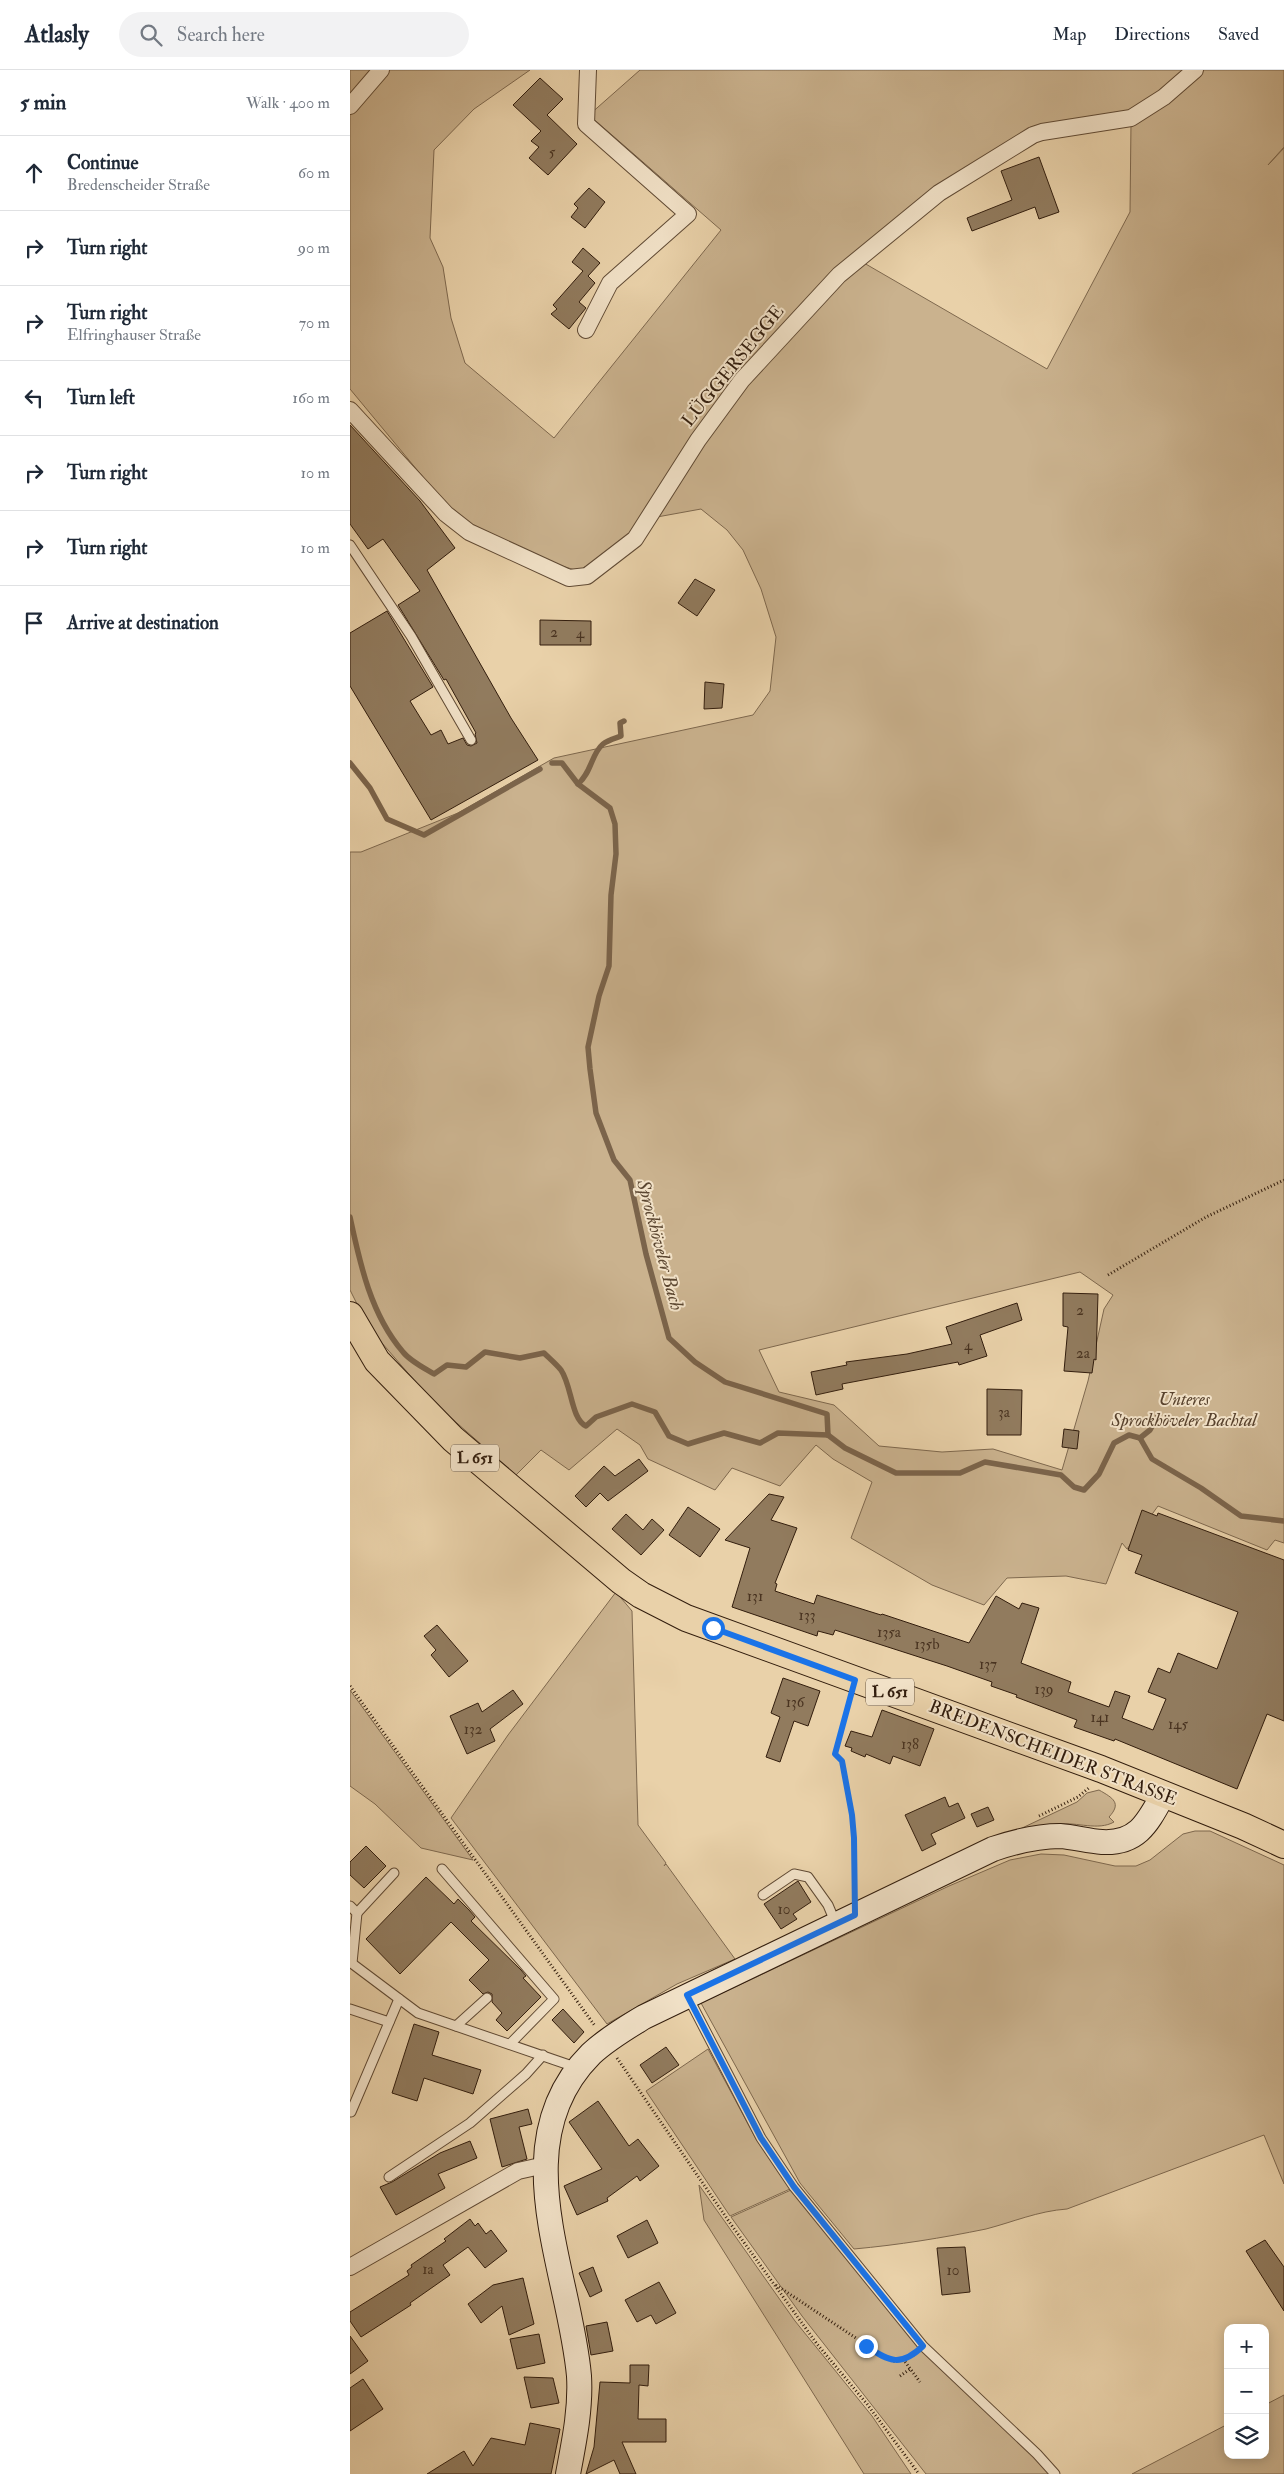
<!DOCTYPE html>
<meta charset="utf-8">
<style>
body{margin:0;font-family:"IM FELL Double Pica",serif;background:#f2f2f3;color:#1f2937}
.controls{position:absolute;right:15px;bottom:15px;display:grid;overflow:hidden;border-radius:10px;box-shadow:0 2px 12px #0003}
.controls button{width:45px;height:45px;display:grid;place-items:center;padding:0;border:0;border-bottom:1px solid #e0e1e3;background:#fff;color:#1f2937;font:25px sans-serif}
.stop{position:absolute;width:15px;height:15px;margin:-11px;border:4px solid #1a73e8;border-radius:50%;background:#fff}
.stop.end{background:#1a73e8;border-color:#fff;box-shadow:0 1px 5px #0008}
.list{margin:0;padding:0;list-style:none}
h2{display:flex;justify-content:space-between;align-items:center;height:65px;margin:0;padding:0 20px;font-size:21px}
h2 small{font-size:16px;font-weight:400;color:#747a83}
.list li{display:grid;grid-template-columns:32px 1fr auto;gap:15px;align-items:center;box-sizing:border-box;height:75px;padding:0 20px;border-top:1px solid #e0e1e3}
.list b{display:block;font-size:19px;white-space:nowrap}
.list p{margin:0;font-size:16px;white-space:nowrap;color:#747a83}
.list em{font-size:16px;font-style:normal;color:#747a83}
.icon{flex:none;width:28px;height:28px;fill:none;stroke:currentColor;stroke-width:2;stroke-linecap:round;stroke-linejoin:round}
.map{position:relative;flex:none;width:934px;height:2404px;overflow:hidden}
header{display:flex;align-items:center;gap:30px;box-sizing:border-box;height:70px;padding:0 25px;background:#fff;border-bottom:1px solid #e0e1e3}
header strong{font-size:24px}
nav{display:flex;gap:28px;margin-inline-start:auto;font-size:18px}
.search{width:350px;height:45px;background:#f2f2f3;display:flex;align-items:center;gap:12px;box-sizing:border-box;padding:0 18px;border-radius:28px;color:#747a83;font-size:19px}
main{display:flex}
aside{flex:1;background:#fff}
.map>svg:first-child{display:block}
.green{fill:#cab28e;stroke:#7e684e;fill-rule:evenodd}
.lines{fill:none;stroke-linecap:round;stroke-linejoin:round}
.stream{stroke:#7b644b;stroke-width:5.5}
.building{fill:#917b5e;stroke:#321d0d}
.lane-casing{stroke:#604a34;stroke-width:11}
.street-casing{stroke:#604a34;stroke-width:18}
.secondary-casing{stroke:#321d0d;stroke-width:26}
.primary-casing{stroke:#321d0d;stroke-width:28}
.path{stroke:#321d0d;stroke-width:3;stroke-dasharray:1 2.5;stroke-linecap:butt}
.lane{stroke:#f1e1c7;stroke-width:9}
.street{stroke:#f1e1c7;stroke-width:16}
.secondary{stroke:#f1e1c7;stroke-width:24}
.primary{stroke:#e9d1a9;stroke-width:26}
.route{stroke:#1a73e8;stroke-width:6}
.labels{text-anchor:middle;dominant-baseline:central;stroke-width:4;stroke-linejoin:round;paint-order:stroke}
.number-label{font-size:15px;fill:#4a3421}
.shield{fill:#f1e1c7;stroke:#6b5845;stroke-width:1}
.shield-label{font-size:16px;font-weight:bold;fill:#321d0d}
.street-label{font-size:18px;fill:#321d0d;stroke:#f1e1c7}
.park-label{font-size:18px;font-style:italic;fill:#58422d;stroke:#f1e1c7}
.water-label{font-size:19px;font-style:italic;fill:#5c4731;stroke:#f1e1c7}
</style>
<header>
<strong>Atlasly</strong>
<div class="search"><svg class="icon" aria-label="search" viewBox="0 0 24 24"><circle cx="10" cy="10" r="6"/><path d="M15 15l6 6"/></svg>Search here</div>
<nav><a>Map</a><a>Directions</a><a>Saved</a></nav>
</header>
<main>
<aside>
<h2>5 min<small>Walk · 400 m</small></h2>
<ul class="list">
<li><svg class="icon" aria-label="ahead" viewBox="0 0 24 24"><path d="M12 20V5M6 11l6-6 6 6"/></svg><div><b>Continue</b><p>Bredenscheider Straße</p></div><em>60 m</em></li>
<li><svg class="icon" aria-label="right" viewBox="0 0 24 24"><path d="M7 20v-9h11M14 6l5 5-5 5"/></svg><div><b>Turn right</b></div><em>90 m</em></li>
<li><svg class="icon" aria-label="right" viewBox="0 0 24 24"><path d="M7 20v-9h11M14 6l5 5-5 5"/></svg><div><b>Turn right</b><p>Elfringhauser Straße</p></div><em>70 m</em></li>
<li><svg class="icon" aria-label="left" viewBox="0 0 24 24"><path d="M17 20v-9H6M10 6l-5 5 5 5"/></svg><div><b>Turn left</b></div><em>160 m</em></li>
<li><svg class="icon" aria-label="right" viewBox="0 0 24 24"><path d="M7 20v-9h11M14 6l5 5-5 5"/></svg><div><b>Turn right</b></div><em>10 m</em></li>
<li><svg class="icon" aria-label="right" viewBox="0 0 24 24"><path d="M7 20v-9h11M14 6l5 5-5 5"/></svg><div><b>Turn right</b></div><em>10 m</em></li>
<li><svg class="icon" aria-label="arrive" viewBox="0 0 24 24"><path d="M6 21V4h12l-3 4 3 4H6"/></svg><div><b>Arrive at destination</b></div></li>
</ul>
</aside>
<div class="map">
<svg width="934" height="2404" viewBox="0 0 934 2404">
<rect width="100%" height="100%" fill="#e9d1a9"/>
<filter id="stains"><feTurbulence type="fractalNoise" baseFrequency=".004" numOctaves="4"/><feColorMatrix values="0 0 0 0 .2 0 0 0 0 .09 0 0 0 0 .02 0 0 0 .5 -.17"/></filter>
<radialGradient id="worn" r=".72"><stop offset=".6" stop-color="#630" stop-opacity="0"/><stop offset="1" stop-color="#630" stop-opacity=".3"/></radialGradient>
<!-- green -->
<g class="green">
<polygon points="0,0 180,0 124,39 84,80 80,168 93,197 101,248 115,293 204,368 371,160 239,45 290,0 840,0 779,47 683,59 485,201 285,459 248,489 228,501 190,489 132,463 92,430 0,319"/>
<path d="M848,0H934V77L918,95L934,78V1473L925,1470L917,1480L808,1436L777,1479L772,1473L756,1514L716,1506L657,1508L634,1535L582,1515L501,1468L522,1412L483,1389L466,1375L430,1416L382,1398L365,1420L298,1389L290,1375L267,1359L219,1400L191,1380L166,1405L83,1332L19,1258L0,1220V782H11L108,743L204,688L403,645L420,621L426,567L411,519L393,480L377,460L351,439L307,447L353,368L438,265L514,193L697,299L780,142L781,53ZM730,1202L763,1225L754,1239L738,1311L712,1400L643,1379L592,1382L529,1376L484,1335L429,1322L409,1280Z"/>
<polygon points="266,1522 282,1541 288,1755 316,1793 314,1796 316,1794 385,1889 327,1914 257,1954 101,1748 158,1665"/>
<polygon points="0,1620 123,1790 71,1778 25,1734 0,1716"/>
<path d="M749,1720C763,1728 772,1733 759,1747L764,1752C748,1761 727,1752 709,1754C696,1755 683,1757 670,1759L727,1732L737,1723Z"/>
<path d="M845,1761H860L934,1795V2114L914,2065L717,2139C688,2141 663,2152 636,2159C592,2168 548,2175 504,2179L450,2113L351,1933L599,1816L660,1790L691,1784L714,1785L765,1796H786L800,1790L833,1764Z"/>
<polygon points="358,1979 406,2069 440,2119 380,2146 296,2021"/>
<polygon points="349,2115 445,2251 522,2346 561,2404 514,2404 354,2150"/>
<polygon points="441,2120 563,2270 702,2404 576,2404 452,2246 381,2147"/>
<polygon points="934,2325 934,2404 782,2404 878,2354 878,2385 915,2385 915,2335"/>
</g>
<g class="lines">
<!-- stream -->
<g class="stream">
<polyline points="0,693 20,718 37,749 74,765 190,699"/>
<polyline points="202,693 212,693 228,714 260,738 265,754 266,784 261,825 259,896 249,926 238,977 240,999 246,1043 264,1090 280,1110 296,1184 319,1268 345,1292 375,1312 477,1344 478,1365"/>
<path d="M228,714C242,702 241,684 253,674C258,670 266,668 271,666L270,653L274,651"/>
<path d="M0,1147C10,1194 21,1245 53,1282C60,1291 74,1298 84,1304L97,1295L116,1297L135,1282L170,1288L194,1283C199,1288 206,1294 211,1300C222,1316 221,1349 236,1356L246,1347L282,1334L305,1342L319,1366L338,1374L374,1363L410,1373L428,1363L478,1365L495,1378L546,1403H610L635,1392L711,1405L724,1417L734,1420L749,1404L764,1373L779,1365L790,1368L802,1389L851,1418L891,1446L934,1451"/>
<polyline points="790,1368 800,1360 809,1344"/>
</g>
</g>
<!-- building -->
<g class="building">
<polygon points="190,8 213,29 197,45 227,74 198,105 179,88 189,77 181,71 191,61 163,35"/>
<polygon points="689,87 709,142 689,149 685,137 622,161 617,148 662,130 651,101"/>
<polygon points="239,118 255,132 235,158 221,147 228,138 224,134"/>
<polygon points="233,178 250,193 238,206 245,213 229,232 236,238 219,259 201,244 207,239 203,235 233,201 222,192"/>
<polygon points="0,355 70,431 105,478 77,500 161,648 188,690 81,750 0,616 0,563 37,541 83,617 60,631 81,665 91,660 98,674 113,668 117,675 121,676 127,673 125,664 126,663 96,609 94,610 48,535 70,521 33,469 18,479 0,454"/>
<polygon points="345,509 365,520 347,546 328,533"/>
<polygon points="190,550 241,551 241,575 190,575"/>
<polygon points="355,612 374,614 372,638 354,639"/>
<polygon points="713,1223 748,1224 746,1290 744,1289 742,1303 714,1301 718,1257 713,1256"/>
<polygon points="667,1233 672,1250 630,1265 637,1286 609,1295 608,1292 492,1314 493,1319 466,1325 461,1302 497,1295 496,1292 557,1284 602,1274 596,1257"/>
<polygon points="637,1319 672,1320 671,1365 637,1365"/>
<polygon points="714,1359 729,1361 727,1379 712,1377"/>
<polygon points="289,1389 298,1401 258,1431 250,1423 236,1437 225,1426 254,1396 265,1406"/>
<polygon points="419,1424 434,1427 421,1450 447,1458 425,1513 427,1514 425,1521 464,1534 467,1525 531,1545 532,1544 619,1573 646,1526 669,1539 672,1533 689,1538 671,1593 721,1612 718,1622 759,1637 765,1621 780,1626 772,1648 803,1660 816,1629 798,1622 808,1598 820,1603 828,1583 867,1599 888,1542 785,1503 792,1485 778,1480 792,1440 807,1446 808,1443 934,1490 934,1651 917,1644 887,1719 765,1669 764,1671 724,1657 727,1650 666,1627 667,1625 641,1616 642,1612 597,1596 485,1560 483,1565 468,1561 467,1566 382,1537 400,1478 375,1470"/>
<polygon points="338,1437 370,1459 350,1487 319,1465"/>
<polygon points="276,1444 293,1460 302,1449 314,1460 291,1485 262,1459"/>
<polygon points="87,1555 118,1591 99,1607 81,1585 86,1580 74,1566"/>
<polygon points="433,1608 470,1621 458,1656 444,1651 430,1692 416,1687 430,1647 421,1643"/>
<polygon points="163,1620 173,1634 140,1659 145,1671 117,1684 100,1646 128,1633 132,1642"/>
<polygon points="532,1640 584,1659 570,1696 543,1686 540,1694 516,1684 515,1687 501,1681 502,1678 495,1676 501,1661 522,1667"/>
<polygon points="595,1727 599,1737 608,1733 615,1748 581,1764 586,1774 572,1781 555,1745"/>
<polygon points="638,1737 644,1750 627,1757 621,1744"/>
<polygon points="16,1776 36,1796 14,1818 0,1805 0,1792"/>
<polygon points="76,1807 104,1834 108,1829 119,1840 125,1847 121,1851 171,1900 176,1906 173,1908 191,1927 157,1961 146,1950 152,1943 142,1932 142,1924 138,1922 133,1924 119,1910 139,1890 101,1852 50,1904 16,1869"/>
<polygon points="448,1811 461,1832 443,1844 447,1849 431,1859 414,1834"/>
<polygon points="213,1939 234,1962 224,1973 202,1950"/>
<polygon points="64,1954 89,1962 82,1985 131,2000 123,2024 74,2008 67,2031 42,2023"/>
<polygon points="316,1977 329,1995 302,2013 290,1995"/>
<polygon points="248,2031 279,2076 288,2069 309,2096 290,2111 287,2106 257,2128 258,2131 227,2145 214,2116 252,2099 219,2052"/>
<polygon points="178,2039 182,2054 169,2057 177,2089 152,2097 140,2049"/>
<polygon points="120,2071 127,2088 88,2104 95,2118 46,2145 30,2117 42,2112 90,2083"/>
<polygon points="120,2149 125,2156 128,2153 136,2164 141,2160 157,2181 135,2198 118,2177 93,2195 100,2205 60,2233 61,2235 11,2267 0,2251 0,2242 59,2205 57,2201 62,2197 61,2195 96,2171 94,2169"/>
<polygon points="297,2150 308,2173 278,2188 267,2166"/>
<polygon points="915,2170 934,2197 934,2241 896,2181"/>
<polygon points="615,2177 620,2222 592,2225 587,2178"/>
<polygon points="243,2197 252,2221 240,2227 229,2203"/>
<polygon points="173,2208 184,2254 159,2265 152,2236 131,2253 118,2234 143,2215"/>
<polygon points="309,2212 326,2243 306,2254 301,2245 287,2252 275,2230"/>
<polygon points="257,2252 263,2281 241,2285 236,2256"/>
<polygon points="189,2264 195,2293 167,2299 160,2269"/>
<polygon points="0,2266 18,2291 0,2304"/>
<polygon points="280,2295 299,2295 298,2316 289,2315 288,2349 316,2349 316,2372 272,2372 286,2404 270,2404 264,2390 236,2404 244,2377 250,2312 280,2313"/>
<polygon points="174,2307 203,2308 209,2333 181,2338"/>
<polygon points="13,2309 33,2339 0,2361 0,2318"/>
<polygon points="180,2353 210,2359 201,2404 77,2404 114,2381 123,2396 141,2368 175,2375"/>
</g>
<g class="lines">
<defs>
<g id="lane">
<polyline points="0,475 61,566 121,670"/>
<polyline points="92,1799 204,1929 160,1974"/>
<polyline points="413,1825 444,1804 458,1807 478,1835 486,1854"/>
<polyline points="0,1836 7,1843 2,1893"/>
<polyline points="7,1843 44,1803"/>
<polyline points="0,1892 68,1943 228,1998"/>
<polyline points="338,1927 411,2068 444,2117 573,2276 687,2384 705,2404"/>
<polyline points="0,1939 39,1952"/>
<polyline points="106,1956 137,1928"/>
<polyline points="1,2042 49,1929"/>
<polyline points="39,2107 120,2053 176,2004 193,1985"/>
</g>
<g id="street">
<polyline points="0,36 31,0"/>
<polyline points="236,260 260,213 338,144 236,54 238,0"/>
<polyline points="0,340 96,444 119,462 219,508 237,506 285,469 348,370 392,310 489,205 589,123 683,65 692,62 781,48 814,27 845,0"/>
<polyline points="0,2197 168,2101 195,2095"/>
</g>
<path id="secondary" d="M218,2404C224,2372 231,2339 229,2306C220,2201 152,2073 241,1984C257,1969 276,1958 294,1947L643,1779C664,1772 687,1766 710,1766C724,1767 738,1771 752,1772C788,1774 798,1752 813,1725"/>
<polyline id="primary" points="0,1245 27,1291 103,1369 271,1511 291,1525 336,1548 751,1699 893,1756 934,1775"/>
</defs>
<!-- lane casing -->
<use href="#lane" class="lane-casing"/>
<!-- street casing -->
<use href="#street" class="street-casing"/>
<!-- secondary casing -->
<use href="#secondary" class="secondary-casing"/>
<!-- primary casing -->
<use href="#primary" class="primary-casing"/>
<!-- path -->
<g class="path">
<polyline points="758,1205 856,1147 934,1110"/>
<polyline points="0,1616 245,1956"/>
<polyline points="499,1629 485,1684 492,1691 502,1745 504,1768 505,1823"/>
<polyline points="689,1746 728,1727 740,1717"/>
<polyline points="267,1988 380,2153 467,2274 517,2334 569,2404"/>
<polyline points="426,2215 533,2286 544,2291 564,2285"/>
<polyline points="553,2289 570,2312"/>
<polyline points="550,2306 560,2299"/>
</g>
<!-- lane -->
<use href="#lane" class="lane"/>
<!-- street -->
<use href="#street" class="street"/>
<!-- secondary -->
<use href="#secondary" class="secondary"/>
<!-- primary -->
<use href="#primary" class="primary"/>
</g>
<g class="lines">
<!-- route -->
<path class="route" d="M363,1558L505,1610L485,1684L492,1691L502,1745L504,1768L505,1845L337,1925L411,2068L444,2117L573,2276C551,2297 540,2292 516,2276"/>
</g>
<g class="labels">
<!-- number labels -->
<g class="number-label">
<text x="202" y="82">5</text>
<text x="204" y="562">2</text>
<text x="230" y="563">4</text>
<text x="730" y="1240">2</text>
<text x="618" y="1275">4</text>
<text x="733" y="1283">2a</text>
<text x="654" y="1342">3a</text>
<text x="405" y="1526">131</text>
<text x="457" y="1545">133</text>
<text x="539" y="1562">135a</text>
<text x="577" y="1574">135b</text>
<text x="638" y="1594">137</text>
<text x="694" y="1619">139</text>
<text x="445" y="1632">136</text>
<text x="750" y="1647">141</text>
<text x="828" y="1654">145</text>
<text x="123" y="1659">132</text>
<text x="560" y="1674">138</text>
<text x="434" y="1839">10</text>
<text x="78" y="2199">1a</text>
<text x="603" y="2200">10</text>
</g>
<!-- shield labels -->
<g class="shield">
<rect x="101" y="1374.5" width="48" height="27" rx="4"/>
<rect x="516" y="1608.5" width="48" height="27" rx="4"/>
</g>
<g class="shield-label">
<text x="125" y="1388">L 651</text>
<text x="540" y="1622">L 651</text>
</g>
<!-- street labels -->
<g class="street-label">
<text transform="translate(383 296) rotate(-51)">LÜGGERSEGGE</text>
<text transform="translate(703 1683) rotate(21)">BREDENSCHEIDER STRASSE</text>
</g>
<!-- park labels -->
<g class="park-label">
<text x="834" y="1329">Unteres<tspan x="834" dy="21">Sprockhöveler Bachtal</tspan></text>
</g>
<!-- water labels -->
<g class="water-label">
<text transform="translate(310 1175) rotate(75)">Sprockhöveler Bach</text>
</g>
</g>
<rect width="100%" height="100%" filter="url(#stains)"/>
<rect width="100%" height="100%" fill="url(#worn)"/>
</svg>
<div class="controls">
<button>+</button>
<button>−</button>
<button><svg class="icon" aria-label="layers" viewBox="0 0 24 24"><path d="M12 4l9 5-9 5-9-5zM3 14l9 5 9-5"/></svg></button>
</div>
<div class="stop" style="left:363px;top:1558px"></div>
<div class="stop end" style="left:516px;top:2276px"></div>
</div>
</main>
